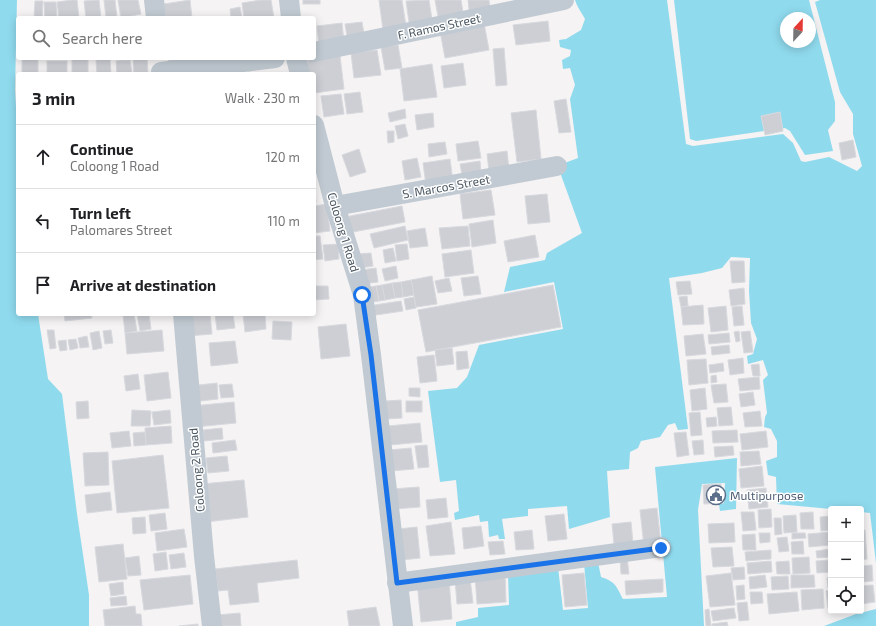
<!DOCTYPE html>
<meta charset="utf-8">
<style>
body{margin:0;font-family:"Exo 2",sans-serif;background:#f6f6f6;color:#202124}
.controls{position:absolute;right:12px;bottom:12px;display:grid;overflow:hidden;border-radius:4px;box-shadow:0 2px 10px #0003}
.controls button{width:36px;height:36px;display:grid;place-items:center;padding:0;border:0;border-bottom:1px solid #e0e0e0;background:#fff;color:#202124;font:20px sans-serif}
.compass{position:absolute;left:780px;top:12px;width:36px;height:36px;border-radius:50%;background:#fff;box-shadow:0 2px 10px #0003;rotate:22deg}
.stop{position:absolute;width:12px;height:12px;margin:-9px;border:3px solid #1a73e8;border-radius:50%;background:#fff}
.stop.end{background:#1a73e8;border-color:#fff;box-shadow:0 1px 4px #0008}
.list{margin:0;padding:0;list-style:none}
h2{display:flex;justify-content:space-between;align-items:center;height:52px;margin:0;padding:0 16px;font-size:17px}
h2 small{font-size:13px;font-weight:400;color:#757577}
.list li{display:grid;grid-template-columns:26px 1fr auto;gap:12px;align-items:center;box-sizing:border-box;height:64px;padding:0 16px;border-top:1px solid #e0e0e0}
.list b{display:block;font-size:15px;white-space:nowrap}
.list p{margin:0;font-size:13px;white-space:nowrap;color:#757577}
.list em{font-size:13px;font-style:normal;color:#757577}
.icon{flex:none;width:22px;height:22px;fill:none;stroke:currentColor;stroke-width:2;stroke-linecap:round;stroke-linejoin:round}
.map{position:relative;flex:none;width:876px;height:626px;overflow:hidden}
.search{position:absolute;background:#fff;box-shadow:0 2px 10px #0003;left:16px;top:16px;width:300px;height:44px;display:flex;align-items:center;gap:10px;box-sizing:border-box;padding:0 14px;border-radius:4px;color:#757577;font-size:15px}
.panel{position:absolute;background:#fff;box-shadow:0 2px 10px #0003;left:16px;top:72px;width:300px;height:244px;border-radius:4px}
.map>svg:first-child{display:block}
.water{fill:#90daee;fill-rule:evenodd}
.building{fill:#cdcfd5;stroke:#d7d9de}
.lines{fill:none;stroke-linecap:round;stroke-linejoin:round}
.minor{stroke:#c1cad2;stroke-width:20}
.route{stroke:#1a73e8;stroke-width:5}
.labels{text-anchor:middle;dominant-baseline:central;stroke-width:3;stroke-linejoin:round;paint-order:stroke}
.street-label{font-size:12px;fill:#4a5661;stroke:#fff}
.service-label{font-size:12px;fill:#4e5e75;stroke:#fff;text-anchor:start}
</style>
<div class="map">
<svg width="876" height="626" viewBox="0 0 876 626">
<rect width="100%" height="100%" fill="#f5f3f3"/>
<!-- water -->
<g class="water">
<polygon points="0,0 17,0 15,90 18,142 18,314 38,314 48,379 62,394 77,514 89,595 89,626 0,626"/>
<path d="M575,0H667L686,144L693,146L783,134L793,143L801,161L805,162L829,157L857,171L862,166L853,134V114L840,92L815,2L820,0H876V563L870,513L861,512V509H831L777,504L776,477L768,475L766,461L777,457V441L771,429L764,427L765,417L767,413L763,380L768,375L763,360L748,364L747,356L753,354L757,339L751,323L749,291L750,258L731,257L722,268L702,273L669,278L688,429L678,430L675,423L668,425L660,437L641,441L638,448L630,452L629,469L607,471L610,517L569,529L567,506L528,509V516L502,519L505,539H499L498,535L489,537L488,521L480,522L479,515L455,520L454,513L459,511L456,480L440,482L428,391L457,388L467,377L479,345L563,329L554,282L504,292L510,267L545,260L547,253L582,233L561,175L562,164L578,158L570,99L575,85L570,68L563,69L562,60L570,56L571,50L560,47L559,40L566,39L581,30L585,19C582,13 577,7 575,0Z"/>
<path d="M674,0H809L835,102V121L828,130L833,151L805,155L790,131L785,128L696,141L690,139ZM786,18H810V42H786Z"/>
<path d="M737,458L736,509L720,511L719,504L724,503L725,483L702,484L698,510L704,626H456V622L478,617V608L509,605L508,573L558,567L563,610L588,608L584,563L598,562L601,577C616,582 616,586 623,599L667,597L655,467Z"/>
<polygon points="876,609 876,626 824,626 856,614"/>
</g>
<!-- building -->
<g class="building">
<polygon points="72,0 77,0 79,18 59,18 57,2"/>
<polygon points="99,0 101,18 86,18 84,1"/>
<polygon points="104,0 115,0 117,18 106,18"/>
<polygon points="118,0 138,0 141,14 121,18"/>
<polygon points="190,0 192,18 166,18 164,4"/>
<polygon points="261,0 271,0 274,18 244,18 242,3"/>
<rect x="303" y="0" width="17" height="4"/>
<polygon points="379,0 402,0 406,26 383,30"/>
<polygon points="429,0 433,26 410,29 406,1"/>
<polygon points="435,0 461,0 464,19 439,22"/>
<polygon points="468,0 489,0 491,15 470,18"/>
<polygon points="35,1 43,1 42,18 34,18"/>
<polygon points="44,2 56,2 57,18 45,18"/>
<polygon points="240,7 242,18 231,18 230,9"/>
<polygon points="548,21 550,41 516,45 513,25"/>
<polygon points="362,22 365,39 348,42 345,24"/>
<polygon points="342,23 344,42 319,45 317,26"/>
<polygon points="484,23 489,50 445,58 440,31"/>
<polygon points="398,45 402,68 385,70 381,47"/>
<polygon points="504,48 507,85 496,86 493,49"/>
<polygon points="377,50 381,75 354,78 351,53"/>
<polygon points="340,56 344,89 314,93 314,74 309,74 307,60"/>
<rect x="22" y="58" width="16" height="16"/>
<rect x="42" y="58" width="27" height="1"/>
<polygon points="133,58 147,58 148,74 134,74"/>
<polygon points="168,58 202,58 169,67"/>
<rect x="72" y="59" width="16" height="15"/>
<polygon points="110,59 111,74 97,74 96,60"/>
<polygon points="130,60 132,74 117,74 116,61"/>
<rect x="47" y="61" width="20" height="13"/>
<polygon points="463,63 466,85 444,88 441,66"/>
<polygon points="432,64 437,97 404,101 400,69"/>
<polygon points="251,72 252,74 240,74 240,73"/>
<polygon points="360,92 363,112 347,114 344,94"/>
<polygon points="341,94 344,114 324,117 321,96"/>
<polygon points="566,99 571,132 559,133 554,101"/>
<polygon points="405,109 406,118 390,122 388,113"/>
<polygon points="536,110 541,159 517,162 511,113"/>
<polygon points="780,112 783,131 765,135 761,116"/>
<polygon points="433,113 434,127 417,130 415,115"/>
<polygon points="405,124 408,136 398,139 395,126"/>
<polygon points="387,131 394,131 394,142 388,143"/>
<polygon points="853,140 856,157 842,160 839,143"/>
<polygon points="478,141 481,158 458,161 456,144"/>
<polygon points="445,142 447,154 429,157 428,144"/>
<polygon points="359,149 366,172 350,177 342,155"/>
<polygon points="507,151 509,169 489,171 487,154"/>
<polygon points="417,158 421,177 405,180 402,161"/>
<polygon points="450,159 453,182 426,185 423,163"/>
<polygon points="480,161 481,172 462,175 460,164"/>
<polygon points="314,184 316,202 314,202"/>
<polygon points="491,190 495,215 463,219 460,194"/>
<polygon points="547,194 550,222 528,224 525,196"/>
<polygon points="327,204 330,231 314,233 314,206"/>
<polygon points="402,206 405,222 348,233 345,217"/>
<polygon points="493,220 496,243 472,247 469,224"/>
<polygon points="405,226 408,240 374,248 370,234"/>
<polygon points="468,226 470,246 442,249 439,228"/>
<polygon points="425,228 428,246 410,248 407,231"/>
<polygon points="535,235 539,257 508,262 504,241"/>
<polygon points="314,236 320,236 323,259 314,260"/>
<polygon points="338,244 339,259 325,261 323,245"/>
<polygon points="407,244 409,259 397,261 395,245"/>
<polygon points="393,248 396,261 385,263 383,250"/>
<polygon points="471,250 474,273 445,277 442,254"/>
<polygon points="371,253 373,266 360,268 358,254"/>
<polygon points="730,261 744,261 745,282 732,283"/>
<polygon points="396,266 398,278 385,281 382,269"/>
<polygon points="376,268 378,282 363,284 361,270"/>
<polygon points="432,276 437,304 416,307 411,280"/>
<polygon points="478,276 481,294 464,296 461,278"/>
<polygon points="449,278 452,291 438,293 435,281"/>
<polygon points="411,280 414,295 403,297 401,282"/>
<polygon points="690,281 692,294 678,295 676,282"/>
<polygon points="401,282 403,297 395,298 392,283"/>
<polygon points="392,283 395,298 385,300 382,285"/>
<polygon points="382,285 385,300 379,301 376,286"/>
<polygon points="553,285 561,327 426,352 418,310"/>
<polygon points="314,286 328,286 329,299 314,300"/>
<polygon points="376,286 379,301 366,303 364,288"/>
<polygon points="744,288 745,304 731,306 729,290"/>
<polygon points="687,296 688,306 681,307 679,297"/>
<polygon points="414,297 416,308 406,310 404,299"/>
<polygon points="401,301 403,311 369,316 368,306"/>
<polygon points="703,305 704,324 683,325 681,307"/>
<polygon points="726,306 728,330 711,332 708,308"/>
<polygon points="742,306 744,325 734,326 732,307"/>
<polygon points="64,314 91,314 92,318 65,321"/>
<polygon points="134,314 137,331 125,333 123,315"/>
<polygon points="137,314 149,314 151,329 140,331"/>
<polygon points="185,314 210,314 212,334 188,336"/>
<polygon points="215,314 233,314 235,328 217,330"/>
<polygon points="243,314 265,314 266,329 245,332"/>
<polygon points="273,321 292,322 291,340 272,339"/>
<polygon points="346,324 350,356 321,359 318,327"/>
<polygon points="47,330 54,330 56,348 50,349"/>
<polygon points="111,330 113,343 105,344 103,331"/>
<polygon points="162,330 164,351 127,354 125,333"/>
<polygon points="99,331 102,348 93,350 90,333"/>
<polygon points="739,331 740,341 736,342 734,332"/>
<polygon points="750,331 753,352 744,353 741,332"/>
<polygon points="729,333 730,342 709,344 708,335"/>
<polygon points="703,334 706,354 686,356 684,336"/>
<polygon points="87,336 89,347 80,348 78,338"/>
<polygon points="76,339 78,348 70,350 68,340"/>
<polygon points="66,340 67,350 60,351 58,341"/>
<polygon points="235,341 238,363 211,366 209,343"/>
<polygon points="729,345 730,353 712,355 711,347"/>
<polygon points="452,348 454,364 437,366 435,350"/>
<polygon points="467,351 469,368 457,370 456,352"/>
<polygon points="434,355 437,381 420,383 417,357"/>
<polygon points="743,358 744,373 730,375 728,360"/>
<polygon points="706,359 708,383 689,385 687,360"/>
<polygon points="723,363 724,371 710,373 709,365"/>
<polygon points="759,364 760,376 753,376 751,365"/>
<polygon points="168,372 171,398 147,401 144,375"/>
<polygon points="138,374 140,389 126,391 124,376"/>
<polygon points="716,375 717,382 711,383 711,376"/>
<polygon points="759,377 760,389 740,391 738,379"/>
<polygon points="217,383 218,399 192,402 190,386"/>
<polygon points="232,384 234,397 221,398 219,385"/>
<polygon points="726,384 728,402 714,403 711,385"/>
<polygon points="409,388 420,388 420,397 409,396"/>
<polygon points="705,388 707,409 692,411 690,390"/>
<polygon points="753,392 755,405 741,407 739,394"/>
<polygon points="401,400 402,418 387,419 386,401"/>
<polygon points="88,401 89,418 77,419 76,402"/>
<rect x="406" y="401" width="16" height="11"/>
<polygon points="234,402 236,423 195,427 192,406"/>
<polygon points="731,407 733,425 719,426 717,408"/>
<polygon points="132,410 151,411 150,426 131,426"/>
<polygon points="170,410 171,423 154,425 152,412"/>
<polygon points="760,411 762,426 745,427 743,413"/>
<polygon points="700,412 702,435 691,436 689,413"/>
<polygon points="716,417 717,426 707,427 706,418"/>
<polygon points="420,423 422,442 390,445 388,426"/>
<polygon points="171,426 172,443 146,445 145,428"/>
<polygon points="222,428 223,439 204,441 203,430"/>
<polygon points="737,430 738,442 713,443 712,431"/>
<polygon points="129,431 131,446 112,448 110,433"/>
<polygon points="766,431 768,447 742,450 740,434"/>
<polygon points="145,432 146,445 134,446 133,433"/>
<polygon points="686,432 689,455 677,457 674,433"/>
<polygon points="235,440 237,450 213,453 212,443"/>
<polygon points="703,440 704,454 694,455 692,441"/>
<polygon points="427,445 429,467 418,468 415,446"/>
<polygon points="733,446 734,455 715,457 714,447"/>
<polygon points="411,448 414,469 391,471 389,450"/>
<polygon points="759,451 761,464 741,466 740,452"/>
<polygon points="108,452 109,485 85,486 83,453"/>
<polygon points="163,455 169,508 117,513 112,461"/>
<polygon points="227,456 229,471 208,473 206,458"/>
<polygon points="762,466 764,486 741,488 739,469"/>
<polygon points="244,480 248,517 206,522 202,484"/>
<polygon points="721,484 722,503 704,504 703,485"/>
<polygon points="419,487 420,507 394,509 393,489"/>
<polygon points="766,488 768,507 749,509 747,490"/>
<polygon points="110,492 112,510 87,513 85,495"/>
<polygon points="446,498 448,517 428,519 426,500"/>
<polygon points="657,508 661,544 644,546 640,510"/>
<polygon points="771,509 772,527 759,528 758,510"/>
<polygon points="741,512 754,512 756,530 743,531"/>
<polygon points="813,512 814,529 801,529 800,513"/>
<polygon points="165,513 167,529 151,531 149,515"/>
<polygon points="564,514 567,539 548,541 545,516"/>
<polygon points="796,515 797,532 784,533 783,516"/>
<polygon points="831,516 831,530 821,531 820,517"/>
<polygon points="145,517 146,533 133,534 132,518"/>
<polygon points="774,518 781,518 782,534 775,535"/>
<polygon points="451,522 455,554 430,556 426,526"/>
<polygon points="631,522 633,543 614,544 612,524"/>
<polygon points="734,523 735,542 709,543 708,524"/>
<polygon points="481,526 484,546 464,549 462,528"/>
<polygon points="417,527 420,558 402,560 398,529"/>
<polygon points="184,529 187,547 157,551 155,533"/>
<polygon points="532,530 534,549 516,550 514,532"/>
<polygon points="861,530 865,530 867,559 861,560"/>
<polygon points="830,532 831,545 809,547 808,534"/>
<polygon points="759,533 770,533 770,542 760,543"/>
<polygon points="792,533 805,533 806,538 792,539"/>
<polygon points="755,534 756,550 743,550 742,535"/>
<polygon points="787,537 789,551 779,552 777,538"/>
<polygon points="503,541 505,554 490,555 488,542"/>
<polygon points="803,541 804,554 792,554 791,542"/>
<polygon points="123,544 127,579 99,582 95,547"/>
<polygon points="732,547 734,566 713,567 711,548"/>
<polygon points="830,549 831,557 817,558 816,551"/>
<polygon points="771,550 771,559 746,561 745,552"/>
<polygon points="166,552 168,569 155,571 153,554"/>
<polygon points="184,553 186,567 171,569 169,555"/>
<polygon points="139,556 141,575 128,576 125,558"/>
<polygon points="627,557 629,574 621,574 620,558"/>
<polygon points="809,557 810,573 793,574 792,558"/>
<polygon points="297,560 299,578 257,583 259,602 230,605 228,590 218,591 215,569"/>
<polygon points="831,560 831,572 817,573 816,561"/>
<polygon points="771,561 772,572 748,574 747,563"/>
<polygon points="789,561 790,574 777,574 776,562"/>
<polygon points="872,565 873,581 861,582 861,566"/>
<polygon points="744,567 745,579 733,580 731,568"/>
<polygon points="584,573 587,605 565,607 562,575"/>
<polygon points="731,573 735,605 710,607 706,576"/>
<polygon points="505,574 506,602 477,604 475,575"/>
<polygon points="190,575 193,604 144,610 140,580"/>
<polygon points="765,575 767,587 750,589 749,577"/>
<polygon points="791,575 814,575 815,587 791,588"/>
<polygon points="788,576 789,589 772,590 771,577"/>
<polygon points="470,578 473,603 457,604 455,579"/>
<polygon points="827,578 831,578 831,588 828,588"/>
<polygon points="449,579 452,619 421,622 417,582"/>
<polygon points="663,579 663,592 626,595 625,581"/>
<polygon points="123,582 124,594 111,596 109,584"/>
<polygon points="744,585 745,599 737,600 736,586"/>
<polygon points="873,585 875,602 861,604 861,586"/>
<polygon points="823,589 824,608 802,610 801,590"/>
<polygon points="831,590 831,608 828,608 826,591"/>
<polygon points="750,592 762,592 763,603 751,604"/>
<polygon points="797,592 799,611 769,614 767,594"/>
<polygon points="126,596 127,605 111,606 110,598"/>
<polygon points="747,602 749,620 739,621 737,603"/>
<polygon points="135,606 136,614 141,614 142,626 105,626 103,610"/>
<polygon points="376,607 380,626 349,626 347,611"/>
<polygon points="734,608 736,618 713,621 711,611"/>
<polygon points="709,609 711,626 706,626 705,610"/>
<polygon points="240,613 241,626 218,626 217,615"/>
<polygon points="727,622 728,626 712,626 712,624"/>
<polygon points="198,624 198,626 179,626"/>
</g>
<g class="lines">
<!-- minor -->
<g class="minor">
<polyline points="154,0 156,18"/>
<polyline points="289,0 291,18"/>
<polyline points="314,52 564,0"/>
<polyline points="296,58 300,74"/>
<polyline points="161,72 275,58"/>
<polyline points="314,125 335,206 363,295 371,355 403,626"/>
<polyline points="335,206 557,166"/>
<polyline points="183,314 204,556 212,626"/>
<polyline points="397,583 661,547"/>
</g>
</g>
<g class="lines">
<!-- route -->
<polyline class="route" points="362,295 371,355 397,583 661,548"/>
</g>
<!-- icons -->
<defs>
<symbol id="civic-ring" viewBox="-11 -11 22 22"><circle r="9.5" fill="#fff" stroke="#5c6f8a" stroke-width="1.5"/><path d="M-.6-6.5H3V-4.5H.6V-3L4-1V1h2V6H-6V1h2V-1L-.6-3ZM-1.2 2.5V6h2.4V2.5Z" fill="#5c6f8a"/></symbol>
</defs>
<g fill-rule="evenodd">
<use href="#civic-ring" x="705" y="484" width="22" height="22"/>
</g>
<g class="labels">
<!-- street labels -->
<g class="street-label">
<text transform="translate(439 26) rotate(-12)">F. Ramos Street</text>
<text transform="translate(446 186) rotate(-10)">S. Marcos Street</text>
<text transform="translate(344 232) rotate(73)">Coloong 1 Road</text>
<text transform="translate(196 470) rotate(-95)">Coloong 2 Road</text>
</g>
<!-- service labels -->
<g class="service-label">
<text x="730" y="495">Multipurpose</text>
</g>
</g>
</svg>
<div class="controls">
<button>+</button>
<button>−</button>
<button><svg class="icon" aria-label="locate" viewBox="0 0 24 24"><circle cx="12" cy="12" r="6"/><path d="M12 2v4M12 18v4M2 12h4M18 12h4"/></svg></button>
</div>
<svg class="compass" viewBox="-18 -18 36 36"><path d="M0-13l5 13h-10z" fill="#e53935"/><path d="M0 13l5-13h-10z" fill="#757577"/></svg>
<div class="stop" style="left:362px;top:295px"></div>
<div class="stop end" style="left:661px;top:548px"></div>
<div class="search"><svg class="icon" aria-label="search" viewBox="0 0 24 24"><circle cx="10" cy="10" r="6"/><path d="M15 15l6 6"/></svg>Search here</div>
<section class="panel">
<h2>3 min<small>Walk · 230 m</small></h2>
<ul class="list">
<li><svg class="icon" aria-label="ahead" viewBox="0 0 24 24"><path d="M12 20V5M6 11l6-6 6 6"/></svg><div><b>Continue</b><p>Coloong 1 Road</p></div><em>120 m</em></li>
<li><svg class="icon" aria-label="left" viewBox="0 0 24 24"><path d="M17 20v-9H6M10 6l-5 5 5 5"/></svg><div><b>Turn left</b><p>Palomares Street</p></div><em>110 m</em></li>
<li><svg class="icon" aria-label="arrive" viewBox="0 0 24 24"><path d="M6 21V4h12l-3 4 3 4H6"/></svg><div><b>Arrive at destination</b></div></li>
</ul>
</section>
</div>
